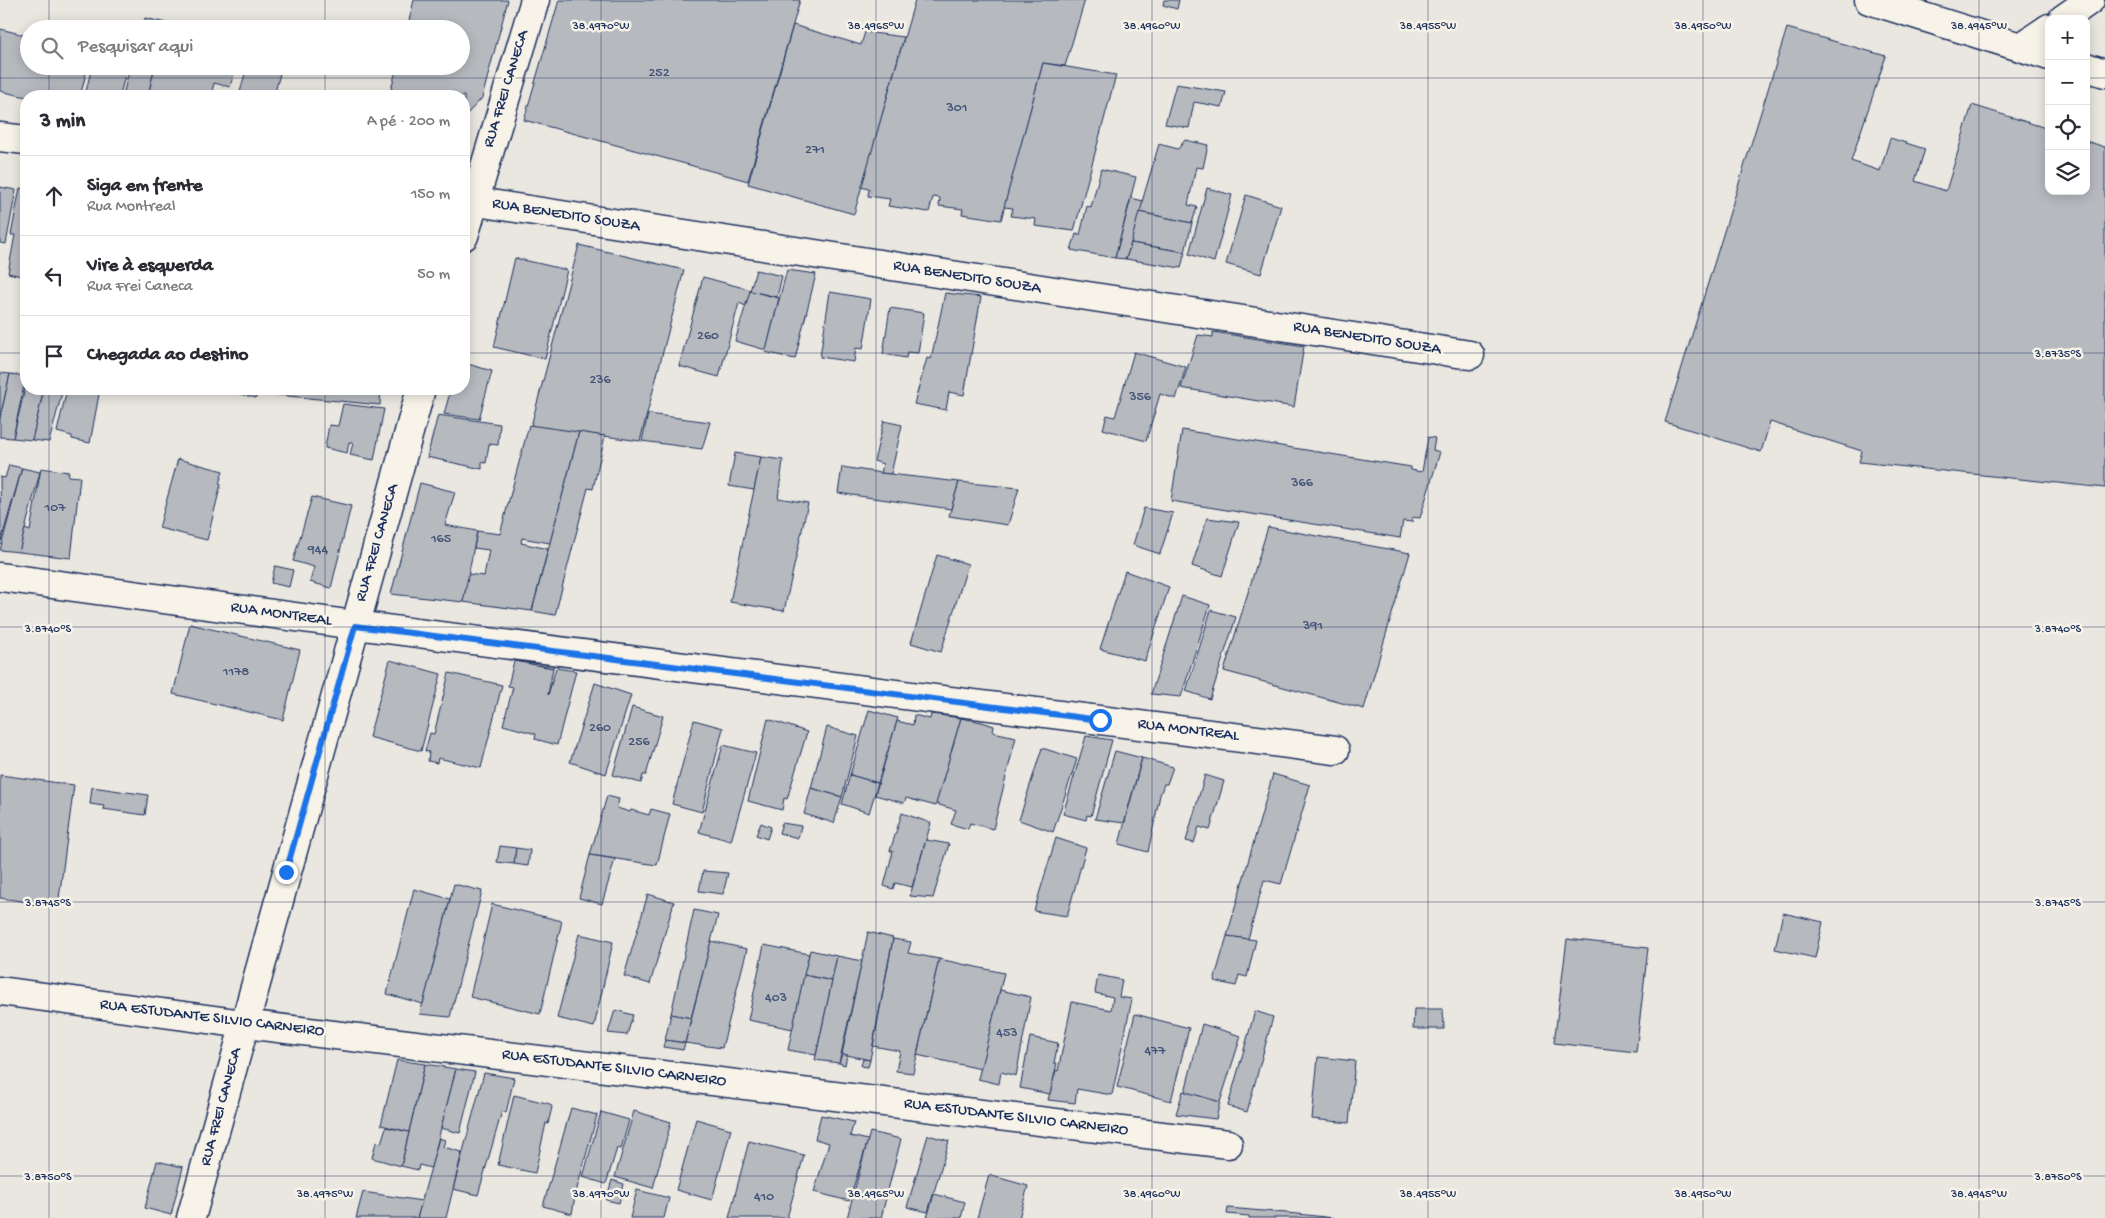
<!DOCTYPE html>
<html lang="pt">
<meta charset="utf-8">
<style>
body{margin:0;font-family:"Gochi Hand",sans-serif;background:#f2f2f3;color:#2b2b33}
.controls{position:absolute;right:15px;top:15px;display:grid;overflow:hidden;border-radius:10px;box-shadow:0 2px 12px #0003}
.controls button{width:45px;height:45px;display:grid;place-items:center;padding:0;border:0;border-bottom:1px solid #e1e1e2;background:#fff;color:#2b2b33;font:25px sans-serif}
.stop{position:absolute;width:15px;height:15px;margin:-11px;border:4px solid #1a73e8;border-radius:50%;background:#fff}
.stop.end{background:#1a73e8;border-color:#fff;box-shadow:0 1px 5px #0008}
.list{margin:0;padding:0;list-style:none}
h2{display:flex;justify-content:space-between;align-items:center;height:65px;margin:0;padding:0 20px;font-size:21px}
h2 small{font-size:16px;font-weight:400;color:#7c7c81}
.list li{display:grid;grid-template-columns:32px 1fr auto;gap:15px;align-items:center;box-sizing:border-box;height:80px;padding:0 20px;border-top:1px solid #e1e1e2}
.list b{display:block;font-size:19px;white-space:nowrap}
.list p{margin:0;font-size:16px;white-space:nowrap;color:#7c7c81}
.list em{font-size:16px;font-style:normal;color:#7c7c81}
.icon{flex:none;width:28px;height:28px;fill:none;stroke:currentColor;stroke-width:2;stroke-linecap:round;stroke-linejoin:round}
.map{position:relative;flex:none;width:2105px;height:1218px;overflow:hidden}
.search{position:absolute;background:#fff;box-shadow:0 2px 12px #0003;left:20px;top:20px;width:450px;height:55px;display:flex;align-items:center;gap:12px;box-sizing:border-box;padding:0 18px;border-radius:28px;color:#7c7c81;font-size:19px}
.panel{position:absolute;background:#fff;box-shadow:0 2px 12px #0003;left:20px;top:90px;width:450px;height:305px;border-radius:20px}
.map>svg:first-child{display:block}
.building{fill:#b6babf;stroke:#1b2f5e}
.lines{fill:none;stroke-linecap:round;stroke-linejoin:round}
.minor-casing{stroke:#1b2f5e;stroke-width:31}
.minor{stroke:#f7f3e8;stroke-width:28}
.route{stroke:#1a73e8;stroke-width:6}
.ticks{fill:none;stroke:#1b2f5e;stroke-width:1;stroke-opacity:0.45}
.labels{text-anchor:middle;dominant-baseline:central;stroke-width:5;stroke-linejoin:round;paint-order:stroke}
.number-label{font-size:14px;fill:#425276}
.street-label{font-size:16px;fill:#1b2f5e;stroke:#f7f3e8}
.ticks-label{font-size:12px;text-anchor:middle;fill:#1b2f5e;stroke:#f7f3e8;stroke-width:5;stroke-linejoin:round;paint-order:stroke}
</style>
<div class="map">
<svg width="2105" height="1218" viewBox="0 0 2105 1218">
<rect width="100%" height="100%" fill="#eae7e0"/>
<filter id="ink" filterUnits="userSpaceOnUse"><feTurbulence type="fractalNoise" baseFrequency=".02" numOctaves="2"/><feDisplacementMap in="SourceGraphic" scale="10" xChannelSelector="R" yChannelSelector="G"/><feConvolveMatrix kernelMatrix="1 2 1 2 8 2 1 2 1" color-interpolation-filters="sRGB"/></filter>
<g filter="url(#ink)">
<!-- building -->
<g class="building">
<polygon points="414,0 508,0 482,98 468,113 464,112 464,96 398,96 390,94 397,66 461,66 461,29 407,29"/>
<polygon points="559,0 800,0 748,181 524,120"/>
<polygon points="915,0 1085,0 1065,66 1043,63 1001,220 962,214 963,209 939,206 940,198 933,197 929,212 888,206 890,199 868,196 869,189 861,187"/>
<polygon points="1164,0 1179,0 1177,9 1163,5"/>
<polygon points="145,18 166,23 165,29 143,29"/>
<polygon points="793,25 861,45 865,32 904,37 854,214 748,184"/>
<polygon points="1787,28 1886,56 1851,161 1880,171 1890,138 1925,149 1915,181 1946,191 1972,105 2049,129 2049,191 2086,191 2086,141 2105,147 2105,488 1859,462 1862,451 1770,422 1761,452 1665,422"/>
<polygon points="0,29 29,36 29,66 88,66 80,96 26,97 0,91"/>
<polygon points="1043,63 1116,75 1074,231 1035,226 1036,219 1011,216 1013,208 1004,207"/>
<polygon points="92,66 127,66 120,96 85,96"/>
<polygon points="130,66 155,66 148,96 123,96"/>
<polygon points="155,66 236,66 230,87 214,83 211,96 148,96"/>
<polygon points="247,66 282,66 274,96 239,96"/>
<polygon points="1176,84 1226,92 1222,107 1194,102 1189,128 1165,124"/>
<polygon points="1185,140 1208,145 1203,168 1196,167 1188,205 1197,207 1192,223 1139,212 1159,144 1178,149"/>
<polygon points="1101,169 1136,177 1115,258 1071,250 1076,234 1080,235 1087,206 1091,207"/>
<polygon points="0,187 16,190 6,244 0,243"/>
<polygon points="20,188 26,189 26,277 8,273 15,235 11,235"/>
<polygon points="1207,188 1232,195 1214,262 1189,254"/>
<polygon points="1246,195 1281,206 1261,274 1226,264"/>
<polygon points="1131,198 1143,201 1131,243 1126,259 1115,258"/>
<polygon points="1139,212 1192,223 1185,252 1131,243"/>
<polygon points="1131,243 1185,252 1181,268 1126,259"/>
<polygon points="579,245 684,270 640,441 531,426"/>
<polygon points="515,258 567,270 545,359 494,347"/>
<polygon points="756,270 782,276 777,297 750,291"/>
<polygon points="787,270 816,274 795,359 765,352"/>
<polygon points="703,277 751,290 746,306 739,303 719,377 679,366"/>
<polygon points="750,291 779,298 766,350 735,341"/>
<polygon points="830,292 871,299 863,349 856,348 854,362 820,357"/>
<polygon points="945,293 981,297 964,395 949,392 946,410 914,404 927,358 931,359"/>
<polygon points="890,308 924,313 918,353 907,352 906,358 883,354"/>
<polygon points="1213,332 1304,346 1294,407 1181,388 1198,335 1213,337"/>
<polygon points="1134,352 1186,367 1176,399 1160,394 1146,441 1103,429 1107,415 1115,417"/>
<polygon points="464,363 492,371 479,419 444,414 451,389 464,389"/>
<polygon points="0,373 10,374 0,418"/>
<polygon points="10,374 26,376 13,438 0,437 0,418"/>
<polygon points="26,384 26,389 44,389 32,440 13,438"/>
<polygon points="44,389 63,389 49,442 32,440"/>
<polygon points="67,389 100,389 90,443 72,439 72,436 57,432"/>
<polygon points="219,389 258,389 256,398"/>
<polygon points="258,389 381,389 380,405 257,393"/>
<polygon points="343,404 384,409 374,460 350,455 353,443 349,442 347,453 325,448 329,425 338,426"/>
<polygon points="648,414 710,422 702,449 642,441"/>
<polygon points="438,415 500,424 498,445 489,444 486,463 482,462 482,469 427,457"/>
<polygon points="884,421 902,425 891,474 881,473 883,464 874,461"/>
<polygon points="529,425 579,432 550,543 522,538 521,543 548,549 532,611 463,602 468,574 484,576 489,550 474,548 477,531 500,534"/>
<polygon points="1182,430 1411,467 1411,470 1422,472 1428,437 1435,438 1433,450 1440,452 1420,518 1412,517 1412,522 1403,521 1400,538 1171,501"/>
<polygon points="579,432 605,436 593,489 588,488 555,615 532,611"/>
<polygon points="735,453 761,457 754,490 729,486"/>
<polygon points="761,457 783,460 778,498 808,503 784,611 730,602"/>
<polygon points="178,459 223,471 219,484 221,484 207,540 159,528"/>
<polygon points="9,465 22,468 1,541 0,477 5,478"/>
<polygon points="842,467 881,473 959,482 951,509 838,493"/>
<polygon points="22,468 40,472 19,552 0,550"/>
<polygon points="41,468 69,472 68,476 80,477 71,558 19,552 25,529 30,531"/>
<polygon points="959,482 1019,488 1008,525 949,516"/>
<polygon points="420,483 455,492 445,525 477,531 463,602 391,594"/>
<polygon points="312,497 351,506 331,588 310,582 314,567 293,561"/>
<polygon points="1144,508 1173,513 1160,554 1133,545"/>
<polygon points="1207,518 1239,522 1222,576 1192,566"/>
<polygon points="1268,527 1410,553 1364,709 1224,671"/>
<polygon points="937,555 968,564 941,652 911,643"/>
<polygon points="275,566 293,570 289,587 271,583"/>
<polygon points="1125,571 1169,587 1145,661 1100,649"/>
<polygon points="1182,596 1210,605 1181,697 1151,694"/>
<polygon points="1211,610 1236,617 1210,699 1186,691"/>
<polygon points="190,624 300,650 283,720 173,694"/>
<polygon points="515,657 554,662 553,668 514,661"/>
<polygon points="390,660 441,674 421,751 369,737"/>
<polygon points="514,661 553,668 548,695 556,668 576,671 557,745 535,739 536,734 503,725 513,687 508,686"/>
<polygon points="449,673 502,685 481,768 438,758 437,763 428,761 429,752 425,751 430,733 434,734"/>
<polygon points="595,683 631,695 606,774 570,762"/>
<polygon points="632,707 663,716 646,775 643,775 641,783 613,775"/>
<polygon points="869,710 898,718 878,783 850,775"/>
<polygon points="931,714 961,718 936,806 906,798 904,803 875,795 897,721 913,725 914,715 930,719"/>
<polygon points="961,718 982,722 994,726 993,732 1016,737 993,829 970,823 968,829 951,824 956,810 936,804"/>
<polygon points="768,719 807,732 787,799 784,798 782,810 748,801"/>
<polygon points="694,720 723,728 702,812 672,804"/>
<polygon points="827,727 858,736 842,797 811,788"/>
<polygon points="1086,736 1112,740 1091,816 1087,815 1086,820 1063,814"/>
<polygon points="723,745 756,753 731,841 699,832"/>
<polygon points="1042,748 1077,759 1053,832 1019,820"/>
<polygon points="1115,751 1142,758 1124,823 1095,819"/>
<polygon points="1142,758 1173,767 1167,784 1164,784 1160,795 1148,852 1119,844"/>
<polygon points="1273,774 1310,785 1281,884 1264,880 1248,939 1227,936"/>
<polygon points="0,775 74,785 58,906 0,898"/>
<polygon points="850,775 878,783 869,813 842,804"/>
<polygon points="1205,775 1224,781 1210,830 1199,827 1194,843 1186,841"/>
<polygon points="92,787 148,795 145,815 103,809 104,806 90,804"/>
<polygon points="811,788 842,797 834,823 804,814"/>
<polygon points="607,796 619,799 617,808 630,812 631,810 649,815 651,809 670,814 657,865 590,855"/>
<polygon points="902,813 931,823 912,887 895,883 893,889 884,886 893,851 890,851"/>
<polygon points="761,823 771,827 767,839 756,835"/>
<polygon points="782,823 801,826 798,838 779,833"/>
<polygon points="1056,838 1086,848 1067,916 1034,911"/>
<polygon points="926,840 949,844 933,898 910,896"/>
<polygon points="500,846 516,848 514,864 497,862"/>
<polygon points="516,848 530,850 528,866 514,864"/>
<polygon points="590,855 615,859 602,904 579,898"/>
<polygon points="703,871 728,873 723,894 699,891"/>
<polygon points="454,884 482,891 450,1017 420,1014"/>
<polygon points="414,889 450,899 423,1004 387,994"/>
<polygon points="648,894 674,902 650,984 624,976"/>
<polygon points="492,904 562,921 540,1014 470,997"/>
<polygon points="694,910 718,915 691,1018 671,1014"/>
<polygon points="1783,913 1823,922 1815,958 1775,949"/>
<polygon points="868,932 893,938 870,1060 842,1054"/>
<polygon points="579,934 613,942 594,1027 557,1018"/>
<polygon points="1227,936 1256,940 1247,977 1239,975 1236,986 1214,981"/>
<polygon points="893,939 911,942 908,953 939,959 913,1073 896,1071 900,1051 873,1046"/>
<polygon points="1567,939 1648,948 1636,1052 1554,1043"/>
<polygon points="711,941 747,949 722,1048 685,1043"/>
<polygon points="764,945 809,954 793,1029 748,1020"/>
<polygon points="810,950 837,956 832,981 804,975"/>
<polygon points="837,956 862,961 839,1063 815,1060"/>
<polygon points="939,959 1004,973 981,1069 917,1055"/>
<polygon points="804,975 832,981 816,1055 788,1050"/>
<polygon points="1098,975 1122,980 1119,997 1132,999 1112,1095 1077,1089 1075,1103 1048,1100 1056,1070 1058,1071 1072,1002 1111,1010 1113,997 1095,993"/>
<polygon points="1000,990 1031,997 1016,1076 1001,1072 999,1084 978,1079"/>
<polygon points="1414,1009 1443,1009 1444,1029 1413,1029"/>
<polygon points="615,1010 633,1015 627,1035 608,1033"/>
<polygon points="1255,1011 1273,1017 1247,1112 1228,1106"/>
<polygon points="671,1014 691,1018 685,1043 665,1040"/>
<polygon points="1135,1014 1189,1028 1171,1101 1117,1087"/>
<polygon points="1202,1024 1241,1036 1220,1102 1185,1092"/>
<polygon points="1030,1037 1058,1043 1054,1063 1057,1063 1050,1094 1020,1088"/>
<polygon points="665,1040 685,1043 683,1050 663,1047"/>
<polygon points="842,1054 847,1055 845,1065 839,1063"/>
<polygon points="1318,1057 1355,1061 1349,1123 1312,1119"/>
<polygon points="863,1059 870,1060 868,1067 861,1066"/>
<polygon points="397,1060 425,1064 409,1132 381,1125"/>
<polygon points="425,1064 456,1069 431,1168 419,1165 418,1170 401,1166"/>
<polygon points="456,1069 475,1072 460,1133 441,1128"/>
<polygon points="484,1073 514,1078 506,1113 502,1111 478,1195 453,1189"/>
<polygon points="1183,1091 1220,1102 1216,1119 1176,1114"/>
<polygon points="514,1095 550,1104 552,1107 548,1124 546,1123 535,1173 498,1165"/>
<polygon points="571,1108 597,1115 575,1196 572,1214 543,1206"/>
<polygon points="634,1111 671,1122 653,1188 615,1177"/>
<polygon points="601,1112 629,1120 621,1149 617,1148 606,1184 583,1177"/>
<polygon points="821,1115 854,1122 850,1136 868,1140 849,1201 814,1192 829,1143 815,1139"/>
<polygon points="696,1119 731,1129 712,1200 676,1190"/>
<polygon points="386,1127 409,1132 401,1166 372,1158 376,1142 381,1143"/>
<polygon points="870,1132 901,1139 881,1218 847,1218"/>
<polygon points="928,1135 949,1141 928,1212 907,1207"/>
<polygon points="439,1138 445,1140 443,1147 462,1152 446,1218 417,1218"/>
<polygon points="749,1141 804,1155 787,1218 729,1218"/>
<polygon points="157,1161 183,1167 171,1215 145,1208"/>
<polygon points="989,1175 1028,1186 1019,1218 977,1218"/>
<polygon points="612,1180 624,1184 619,1203 606,1200"/>
<polygon points="637,1190 669,1198 664,1218 630,1218"/>
<polygon points="363,1192 422,1201 417,1218 356,1218"/>
<polygon points="934,1194 965,1202 961,1218 927,1218"/>
<polygon points="1228,1208 1298,1214 1334,1218 1249,1218 1249,1216 1227,1214"/>
</g>
<g class="lines">
<defs>
<g id="minor">
<polyline points="1869,0 2049,56"/>
<polyline points="2063,19 2090,0"/>
<polyline points="2021,47 2049,28"/>
<polyline points="2086,67 2105,73"/>
<polyline points="0,137 26,140"/>
<polyline points="464,200 1470,355"/>
<polyline points="464,236 535,0"/>
<polyline points="0,577 355,625 1335,750"/>
<polyline points="0,991 244,1024 1228,1144"/>
<polyline points="191,1218 421,389"/>
</g>
</defs>
<!-- minor casing -->
<use href="#minor" class="minor-casing"/>
<!-- minor -->
<use href="#minor" class="minor"/>
</g>
</g>
<g class="lines" filter="url(#ink)">
<!-- route -->
<polyline class="route" points="286,872 355,626 1100,720"/>
</g>
<!-- ticks -->
<path class="ticks" d="M49,0V29M325,0V29M601,0V1218M876,0V1218M1152,0V1218M1428,0V1218M1703,0V1218M1979,0V1218M49,66V96M325,66V96M0,78H2049M2086,78H2105M0,353H26M464,353H2105M49,389V1218M325,389V1218M0,627H2105M0,902H2105M0,1176H2105"/>
<g class="labels">
<!-- number labels -->
<g class="number-label">
<text x="659" y="73">252</text>
<text x="957" y="108">301</text>
<text x="815" y="150">271</text>
<text x="708" y="336">260</text>
<text x="600" y="380">236</text>
<text x="1140" y="397">356</text>
<text x="1302" y="483">366</text>
<text x="55" y="508">107</text>
<text x="441" y="539">165</text>
<text x="318" y="550">944</text>
<text x="1313" y="626">391</text>
<text x="236" y="672">1178</text>
<text x="600" y="728">260</text>
<text x="639" y="742">256</text>
<text x="776" y="998">403</text>
<text x="1007" y="1033">453</text>
<text x="1155" y="1051">477</text>
<text x="764" y="1197">410</text>
</g>
<!-- street labels -->
<g class="street-label">
<text transform="translate(507 89) rotate(-73)">RUA FREI CANECA</text>
<text transform="translate(566 216) rotate(9)">RUA BENEDITO SOUZA</text>
<text transform="translate(967 278) rotate(9)">RUA BENEDITO SOUZA</text>
<text transform="translate(1367 339) rotate(9)">RUA BENEDITO SOUZA</text>
<text transform="translate(378 543) rotate(-74)">RUA FREI CANECA</text>
<text transform="translate(281 615) rotate(8)">RUA MONTREAL</text>
<text transform="translate(1188 731) rotate(7)">RUA MONTREAL</text>
<text transform="translate(212 1019) rotate(7)">RUA ESTUDANTE SILVIO CARNEIRO</text>
<text transform="translate(614 1069) rotate(7)">RUA ESTUDANTE SILVIO CARNEIRO</text>
<text transform="translate(222 1107) rotate(-75)">RUA FREI CANECA</text>
<text transform="translate(1016 1118) rotate(7)">RUA ESTUDANTE SILVIO CARNEIRO</text>
</g>
</g>
<g class="ticks-label">
<text x="601" y="29">38.4970°W</text>
<text x="876" y="29">38.4965°W</text>
<text x="1152" y="29">38.4960°W</text>
<text x="1428" y="29">38.4955°W</text>
<text x="1703" y="29">38.4950°W</text>
<text x="1979" y="29">38.4945°W</text>
<text x="2058" y="357">3.8735°S</text>
<text x="48" y="632">3.8740°S</text>
<text x="2058" y="632">3.8740°S</text>
<text x="48" y="906">3.8745°S</text>
<text x="2058" y="906">3.8745°S</text>
<text x="48" y="1180">3.8750°S</text>
<text x="2058" y="1180">3.8750°S</text>
<text x="325" y="1197">38.4975°W</text>
<text x="601" y="1197">38.4970°W</text>
<text x="876" y="1197">38.4965°W</text>
<text x="1152" y="1197">38.4960°W</text>
<text x="1428" y="1197">38.4955°W</text>
<text x="1703" y="1197">38.4950°W</text>
<text x="1979" y="1197">38.4945°W</text>
</g>
</svg>
<div class="controls">
<button>+</button>
<button>−</button>
<button><svg class="icon" aria-label="locate" viewBox="0 0 24 24"><circle cx="12" cy="12" r="6"/><path d="M12 2v4M12 18v4M2 12h4M18 12h4"/></svg></button>
<button><svg class="icon" aria-label="layers" viewBox="0 0 24 24"><path d="M12 4l9 5-9 5-9-5zM3 14l9 5 9-5"/></svg></button>
</div>
<div class="stop" style="left:1100px;top:720px"></div>
<div class="stop end" style="left:286px;top:872px"></div>
<div class="search"><svg class="icon" aria-label="search" viewBox="0 0 24 24"><circle cx="10" cy="10" r="6"/><path d="M15 15l6 6"/></svg>Pesquisar aqui</div>
<section class="panel">
<h2>3 min<small>A pé · 200 m</small></h2>
<ul class="list">
<li><svg class="icon" aria-label="ahead" viewBox="0 0 24 24"><path d="M12 20V5M6 11l6-6 6 6"/></svg><div><b>Siga em frente</b><p>Rua Montreal</p></div><em>150 m</em></li>
<li><svg class="icon" aria-label="left" viewBox="0 0 24 24"><path d="M17 20v-9H6M10 6l-5 5 5 5"/></svg><div><b>Vire à esquerda</b><p>Rua Frei Caneca</p></div><em>50 m</em></li>
<li><svg class="icon" aria-label="arrive" viewBox="0 0 24 24"><path d="M6 21V4h12l-3 4 3 4H6"/></svg><div><b>Chegada ao destino</b></div></li>
</ul>
</section>
</div>
